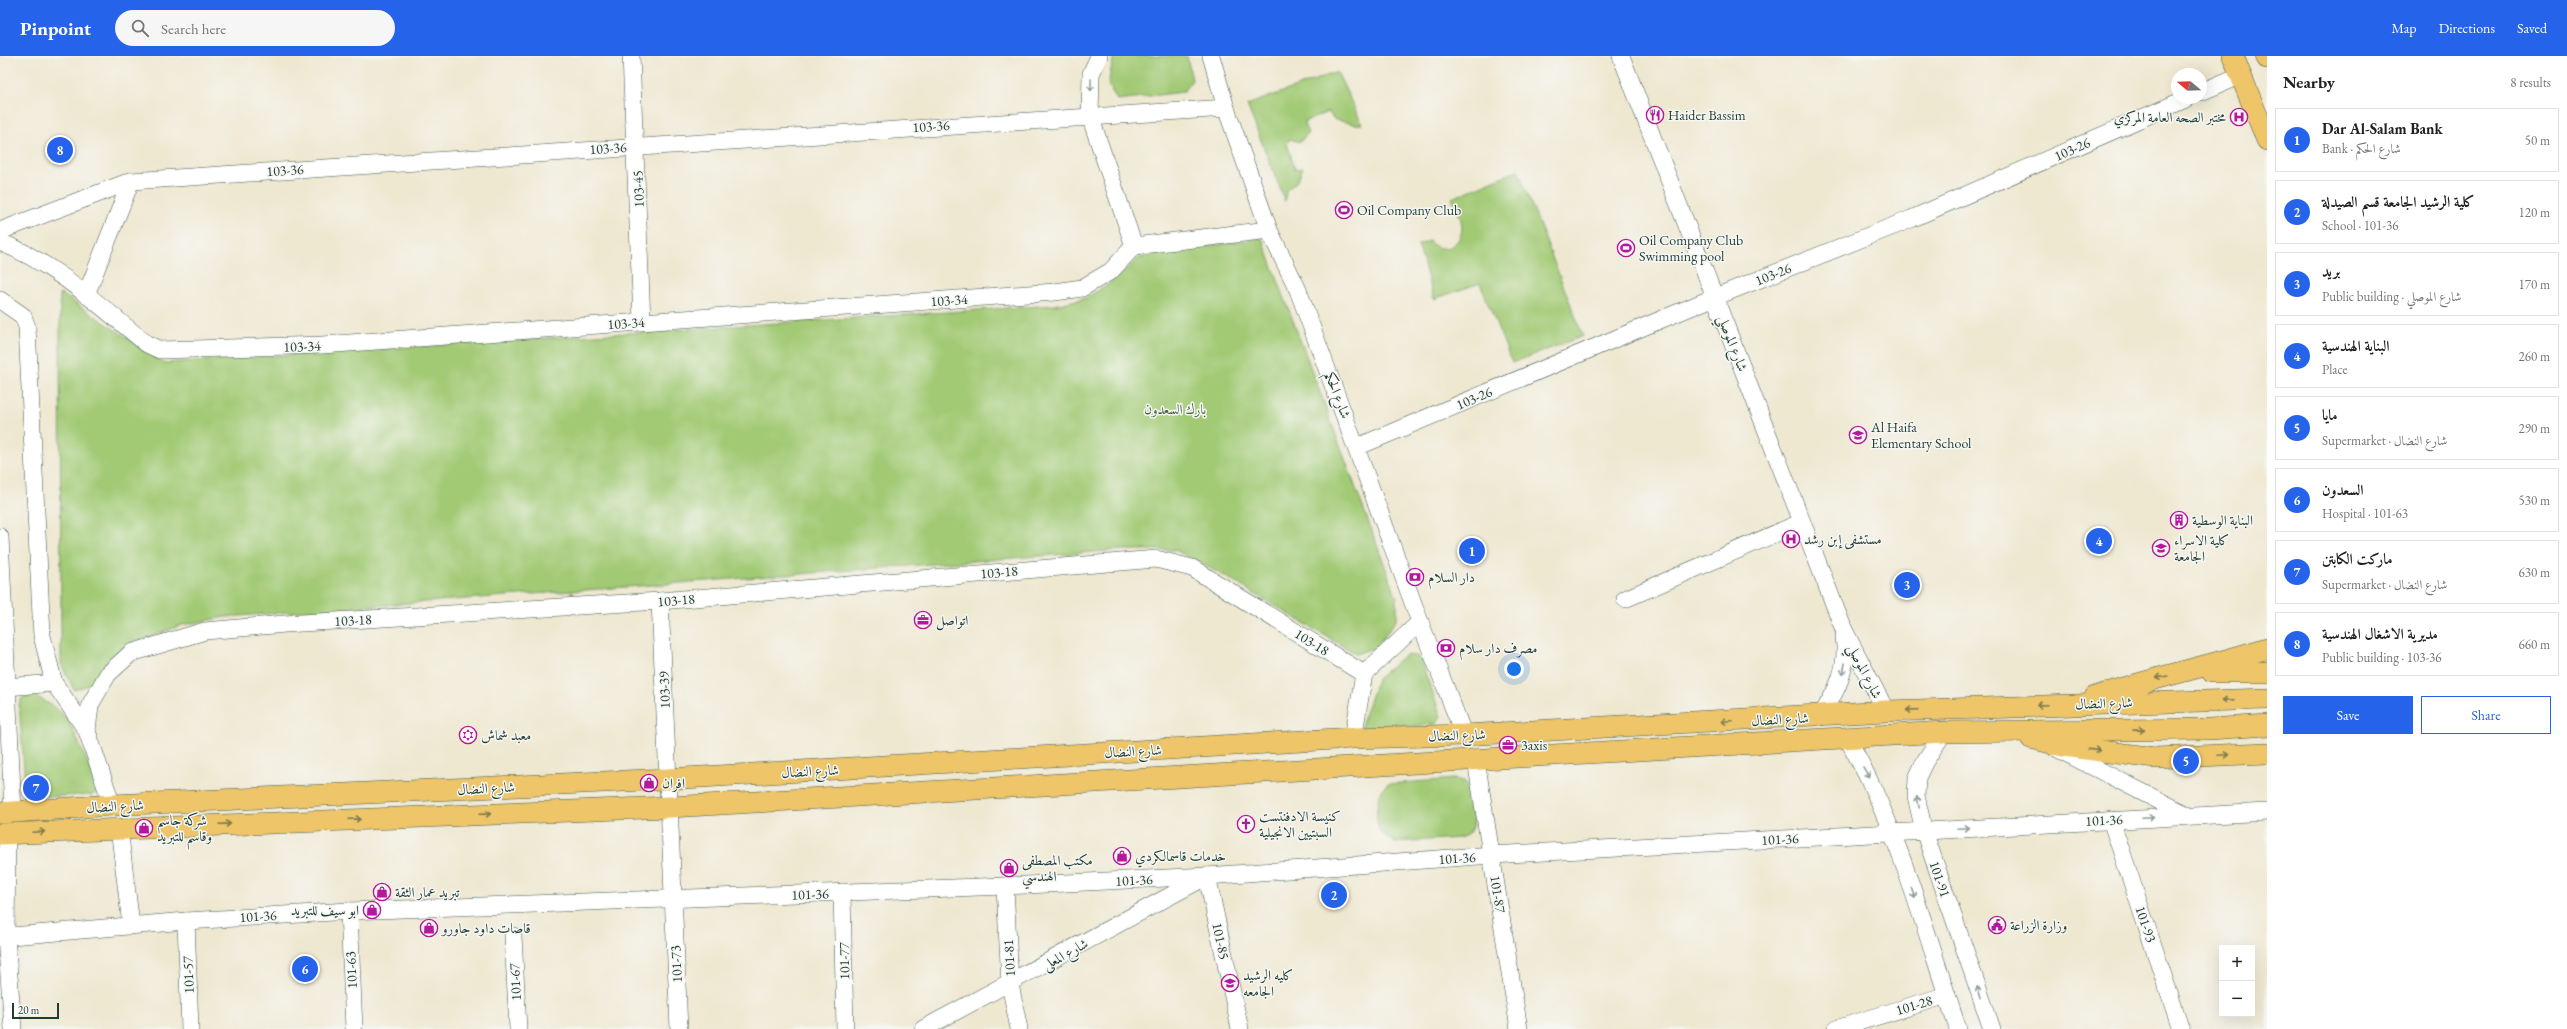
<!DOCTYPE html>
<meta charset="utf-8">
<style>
body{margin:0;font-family:"EB Garamond",Amiri,serif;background:#f6f6f6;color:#202124}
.controls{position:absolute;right:12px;bottom:12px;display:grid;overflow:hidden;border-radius:0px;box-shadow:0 4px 16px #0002}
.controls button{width:36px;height:36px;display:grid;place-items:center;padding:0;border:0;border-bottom:1px solid #e0e0e0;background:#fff;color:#202124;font:20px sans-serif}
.compass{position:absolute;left:2171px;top:12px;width:36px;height:36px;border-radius:50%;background:#fff;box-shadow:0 4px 16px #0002;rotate:289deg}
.scale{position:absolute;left:12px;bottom:10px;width:47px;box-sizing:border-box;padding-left:4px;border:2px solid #1f3d34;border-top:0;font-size:11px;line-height:14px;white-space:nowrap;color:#1f3d34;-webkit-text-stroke:3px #f6f6f2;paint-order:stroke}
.you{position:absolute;left:1514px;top:613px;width:14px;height:14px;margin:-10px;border:3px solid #fff;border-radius:50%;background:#1a73e8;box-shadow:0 0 0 6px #1a73e833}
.badge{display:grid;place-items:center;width:26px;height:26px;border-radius:50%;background:#2563eb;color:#fff;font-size:13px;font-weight:700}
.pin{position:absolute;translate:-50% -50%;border:2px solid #fff;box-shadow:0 1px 4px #0006}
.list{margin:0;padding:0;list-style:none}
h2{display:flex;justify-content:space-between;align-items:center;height:52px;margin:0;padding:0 16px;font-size:17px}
h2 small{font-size:13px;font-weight:400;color:#757577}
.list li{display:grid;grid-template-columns:26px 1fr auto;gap:12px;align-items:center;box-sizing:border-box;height:64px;margin:0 8px 8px;padding:0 8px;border:1px solid #e0e0e0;border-radius:0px}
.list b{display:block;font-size:15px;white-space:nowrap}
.list p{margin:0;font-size:13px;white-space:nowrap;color:#757577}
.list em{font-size:13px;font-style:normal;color:#757577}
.actions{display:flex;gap:8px;padding:12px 16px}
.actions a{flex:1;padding:9px 0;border:1px solid #2563eb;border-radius:0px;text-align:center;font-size:14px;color:#2563eb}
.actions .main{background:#2563eb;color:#fff}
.icon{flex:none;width:22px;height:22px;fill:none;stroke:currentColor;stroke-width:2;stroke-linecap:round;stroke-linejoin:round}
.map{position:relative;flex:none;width:2267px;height:973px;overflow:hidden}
header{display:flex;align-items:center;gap:24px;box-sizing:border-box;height:56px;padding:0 20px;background:#2563eb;color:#fff}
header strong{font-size:19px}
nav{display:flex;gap:22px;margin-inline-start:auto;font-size:14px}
.search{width:280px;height:36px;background:#f6f6f6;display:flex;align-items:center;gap:10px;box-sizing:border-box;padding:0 14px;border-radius:22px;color:#757577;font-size:15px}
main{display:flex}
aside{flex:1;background:#fff}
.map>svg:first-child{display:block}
.green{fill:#a2ca75;stroke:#608454}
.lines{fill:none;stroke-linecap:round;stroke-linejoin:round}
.minor-casing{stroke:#3e574c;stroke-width:18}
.major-casing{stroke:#3e574c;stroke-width:22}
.minor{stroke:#fff;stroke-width:17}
.major{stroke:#eec569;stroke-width:21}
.oneway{stroke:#8f9e9a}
.oneway2{stroke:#7c7a4c}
.labels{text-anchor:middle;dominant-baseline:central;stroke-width:3;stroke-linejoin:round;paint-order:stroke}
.poi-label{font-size:14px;fill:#1f3d34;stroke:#f6f6f2;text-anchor:start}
.street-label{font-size:14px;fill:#1f3d34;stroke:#f6f6f2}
.park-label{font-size:14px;fill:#406044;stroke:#f6f6f2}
</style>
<header>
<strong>Pinpoint</strong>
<div class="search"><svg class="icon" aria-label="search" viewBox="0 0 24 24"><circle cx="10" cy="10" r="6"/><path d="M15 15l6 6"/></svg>Search here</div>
<nav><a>Map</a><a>Directions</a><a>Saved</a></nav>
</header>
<main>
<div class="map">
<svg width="2267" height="973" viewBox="0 0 2267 973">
<rect width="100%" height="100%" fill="#f6f6f2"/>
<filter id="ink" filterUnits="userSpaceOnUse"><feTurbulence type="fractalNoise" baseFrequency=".025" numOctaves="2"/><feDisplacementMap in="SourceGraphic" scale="8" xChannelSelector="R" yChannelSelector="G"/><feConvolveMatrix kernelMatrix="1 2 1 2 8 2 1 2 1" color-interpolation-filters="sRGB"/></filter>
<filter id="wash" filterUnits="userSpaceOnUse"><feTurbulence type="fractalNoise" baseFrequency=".012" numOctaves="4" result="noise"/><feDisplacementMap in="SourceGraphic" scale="16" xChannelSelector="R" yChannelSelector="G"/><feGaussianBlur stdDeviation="0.9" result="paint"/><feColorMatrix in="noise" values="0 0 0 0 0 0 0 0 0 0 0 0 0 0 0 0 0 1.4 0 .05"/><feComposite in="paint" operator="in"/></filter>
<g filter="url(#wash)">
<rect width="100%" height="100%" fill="#efe8d1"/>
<!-- green -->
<g class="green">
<polygon points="1114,0 1187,0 1192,24 1183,36 1117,44 1108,28"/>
<path d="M1337,16L1362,68C1353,69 1344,65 1335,64L1328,56L1306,65L1304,68L1308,77L1300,86L1290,83L1287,87L1295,113L1303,112L1297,125L1286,135L1285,145L1247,49Z"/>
<path d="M1518,114L1583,280L1512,307L1480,227L1434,243L1418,189L1429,185C1441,199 1461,191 1462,172C1462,162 1456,152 1452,142Z"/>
<polygon points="1262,182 1397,542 1397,562 1389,574 1376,591 1356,598 1223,519 1175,494 1120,494 225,561 182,569 136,586 97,626 74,634 61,608 60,237 165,307 1055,249 1086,242 1110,227 1139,202 1160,197"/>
<polygon points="1405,599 1416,600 1420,603 1441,660 1436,668 1362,673 1362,665 1377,623"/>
<path d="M33,640C46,644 60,654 69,665L99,732L98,736L92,739L29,741L26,739L19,649L22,642Z"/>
<path d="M1455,723L1464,725C1478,736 1478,765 1468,778L1460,782L1395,786L1380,776C1374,763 1376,738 1387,728Z"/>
</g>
</g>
<g filter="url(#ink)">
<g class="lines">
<defs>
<g id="minor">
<polyline points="631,0 642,265"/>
<polyline points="1099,0 1091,18 1090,60 1134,190"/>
<polyline points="1211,0 1226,52 1269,174 1298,234 1420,566 1464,679"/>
<polyline points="1621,0 1844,574 1886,655"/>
<polyline points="2201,36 2241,19"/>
<polyline points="0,175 131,125 1226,52"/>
<path d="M0,186C56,208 101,251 147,288L160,294L322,289L1055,236L1082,232L1111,215L1134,190L1269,174"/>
<polyline points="86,239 131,125"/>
<polyline points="0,244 23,260 27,271 42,580 54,627 87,675"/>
<polyline points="1357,391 1715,241 1911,163 2188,42"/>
<polyline points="0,481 13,756"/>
<polyline points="1625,543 1802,466"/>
<polyline points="660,545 679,973"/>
<polyline points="7,631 54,627"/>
<path d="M1820,661C1837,635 1849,612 1844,580"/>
<polyline points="1944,676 1925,705 1917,722 1916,740 1924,775 1992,973"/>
<polyline points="1353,682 1364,618 1420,566"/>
<path d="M1847,682C1899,772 1925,875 1958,973"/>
<polyline points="2056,692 2185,758"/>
<polyline points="1476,704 1519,973"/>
<polyline points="112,749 87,675 90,649 108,618 131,597 205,575 285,568 660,545 1156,503 1192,512 1364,618"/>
<polyline points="2111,764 2181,973"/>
<polyline points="119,772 131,869"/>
<polyline points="7,777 6,880 13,973"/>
<polyline points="1005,830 1010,928 1019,973"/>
<polyline points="842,836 845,973"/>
<polyline points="349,855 354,973"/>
<polyline points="186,865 190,973"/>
<polyline points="513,880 518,973"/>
<polyline points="0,881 186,865 349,855 1005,830 1207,820 1492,799 2267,756"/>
<polyline points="923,973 1207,820 1240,973"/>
<polyline points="1836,973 1947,939"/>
</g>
<g id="major">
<polyline points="2233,0 2267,84"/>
<polyline points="2266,0 2267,2"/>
<polyline points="2212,616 2267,616"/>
<path d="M2095,641C2151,622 2210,610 2267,592"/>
<polyline points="2031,682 2063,690 2155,702 2267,697"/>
<polyline points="0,757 112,749 667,723 1353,682 1464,679 1886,655 2267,643"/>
<polyline points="0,778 670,751 1944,676 2210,673 2267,669"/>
</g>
</defs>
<!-- minor casing -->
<use href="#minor" class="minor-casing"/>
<!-- major casing -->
<use href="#major" class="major-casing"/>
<!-- minor -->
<use href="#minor" class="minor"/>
<!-- major -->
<use href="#major" class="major"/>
</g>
<!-- one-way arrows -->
<defs><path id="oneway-shaft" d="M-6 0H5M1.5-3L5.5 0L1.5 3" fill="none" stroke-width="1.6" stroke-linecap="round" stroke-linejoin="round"/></defs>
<g class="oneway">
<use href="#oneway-shaft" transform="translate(1091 29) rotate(91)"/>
<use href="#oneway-shaft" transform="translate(1844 613) rotate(100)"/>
<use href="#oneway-shaft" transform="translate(1866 716) rotate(60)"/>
<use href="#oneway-shaft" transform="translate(1918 746) rotate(-101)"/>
<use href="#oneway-shaft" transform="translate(2148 762) rotate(-3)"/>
<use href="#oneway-shaft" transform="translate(1963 772) rotate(-3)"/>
<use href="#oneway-shaft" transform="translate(1913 837) rotate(71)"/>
<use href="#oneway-shaft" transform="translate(1979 936) rotate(-109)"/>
</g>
<g class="oneway2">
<use href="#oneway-shaft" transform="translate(2162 621) rotate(170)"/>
<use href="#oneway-shaft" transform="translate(2228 644) rotate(178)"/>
<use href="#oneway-shaft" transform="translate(2042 649) rotate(178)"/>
<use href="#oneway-shaft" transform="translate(1912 654) rotate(178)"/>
<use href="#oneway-shaft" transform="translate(1727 665) rotate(177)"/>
<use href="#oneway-shaft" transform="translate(2139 674) rotate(-1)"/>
<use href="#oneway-shaft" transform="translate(2094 694) rotate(6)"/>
<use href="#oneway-shaft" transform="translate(2223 699) rotate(-3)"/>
<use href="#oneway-shaft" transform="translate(485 758) rotate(-2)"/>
<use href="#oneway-shaft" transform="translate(355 763) rotate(-2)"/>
<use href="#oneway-shaft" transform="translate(225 768) rotate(-2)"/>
<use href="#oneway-shaft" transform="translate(39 776) rotate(-3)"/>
</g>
</g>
<!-- icons -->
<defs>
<symbol id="restaurant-ring" viewBox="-11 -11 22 22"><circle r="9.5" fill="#f6f6f2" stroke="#b5179e" stroke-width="1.5"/><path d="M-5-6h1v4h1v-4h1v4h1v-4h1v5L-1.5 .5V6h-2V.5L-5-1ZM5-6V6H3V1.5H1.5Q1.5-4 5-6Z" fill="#b5179e"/></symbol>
<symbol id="hospital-ring" viewBox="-11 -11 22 22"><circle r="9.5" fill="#f6f6f2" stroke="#b5179e" stroke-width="1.5"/><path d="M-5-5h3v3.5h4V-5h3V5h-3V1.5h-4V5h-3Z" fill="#b5179e"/></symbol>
<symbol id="stadium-ring" viewBox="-11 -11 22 22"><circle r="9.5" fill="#f6f6f2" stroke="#b5179e" stroke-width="1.5"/><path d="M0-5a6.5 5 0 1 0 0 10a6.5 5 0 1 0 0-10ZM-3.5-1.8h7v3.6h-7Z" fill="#b5179e"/></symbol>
<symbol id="school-ring" viewBox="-11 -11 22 22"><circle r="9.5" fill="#f6f6f2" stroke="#b5179e" stroke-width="1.5"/><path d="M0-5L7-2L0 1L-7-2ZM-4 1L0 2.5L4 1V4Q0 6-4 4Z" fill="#b5179e"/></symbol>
<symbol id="building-ring" viewBox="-11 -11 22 22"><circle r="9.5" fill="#f6f6f2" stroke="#b5179e" stroke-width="1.5"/><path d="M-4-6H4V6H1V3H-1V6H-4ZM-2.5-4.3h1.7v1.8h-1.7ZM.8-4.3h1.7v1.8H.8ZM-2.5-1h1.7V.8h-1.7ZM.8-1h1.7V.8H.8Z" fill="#b5179e"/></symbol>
<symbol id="university-ring" viewBox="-11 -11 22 22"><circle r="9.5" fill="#f6f6f2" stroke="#b5179e" stroke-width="1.5"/><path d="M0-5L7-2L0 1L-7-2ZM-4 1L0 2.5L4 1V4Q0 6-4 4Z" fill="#b5179e"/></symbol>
<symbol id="bank-ring" viewBox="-11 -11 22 22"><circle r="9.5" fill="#f6f6f2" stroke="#b5179e" stroke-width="1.5"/><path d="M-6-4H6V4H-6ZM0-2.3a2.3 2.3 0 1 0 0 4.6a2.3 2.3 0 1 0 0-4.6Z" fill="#b5179e"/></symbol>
<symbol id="office-ring" viewBox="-11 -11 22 22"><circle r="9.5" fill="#f6f6f2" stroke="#b5179e" stroke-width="1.5"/><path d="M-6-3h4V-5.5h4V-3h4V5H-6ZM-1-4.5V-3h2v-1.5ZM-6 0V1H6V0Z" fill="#b5179e"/></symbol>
<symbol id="synagogue-ring" viewBox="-11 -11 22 22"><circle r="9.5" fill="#f6f6f2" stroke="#b5179e" stroke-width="1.5"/><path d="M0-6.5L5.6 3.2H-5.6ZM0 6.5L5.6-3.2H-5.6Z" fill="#b5179e"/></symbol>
<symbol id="shop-ring" viewBox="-11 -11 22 22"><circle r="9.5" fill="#f6f6f2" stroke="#b5179e" stroke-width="1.5"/><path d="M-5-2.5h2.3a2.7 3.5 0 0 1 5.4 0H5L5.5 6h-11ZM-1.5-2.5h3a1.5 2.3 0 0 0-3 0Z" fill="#b5179e"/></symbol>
<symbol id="church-ring" viewBox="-11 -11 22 22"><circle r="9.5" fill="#f6f6f2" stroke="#b5179e" stroke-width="1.5"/><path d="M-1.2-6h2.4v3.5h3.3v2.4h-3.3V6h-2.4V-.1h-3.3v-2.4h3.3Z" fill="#b5179e"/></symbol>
<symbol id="civic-ring" viewBox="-11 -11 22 22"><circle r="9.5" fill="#f6f6f2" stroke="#b5179e" stroke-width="1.5"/><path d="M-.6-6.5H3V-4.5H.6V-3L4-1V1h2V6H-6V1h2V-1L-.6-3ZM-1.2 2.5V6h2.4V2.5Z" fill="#b5179e"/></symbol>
</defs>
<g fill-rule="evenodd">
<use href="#restaurant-ring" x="1645" y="49" width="20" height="20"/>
<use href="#hospital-ring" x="2229" y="51" width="20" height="20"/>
<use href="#stadium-ring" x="1334" y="144" width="20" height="20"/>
<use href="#stadium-ring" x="1616" y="182" width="20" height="20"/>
<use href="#school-ring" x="1848" y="369" width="20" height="20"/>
<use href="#building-ring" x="2169" y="454" width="20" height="20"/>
<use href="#hospital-ring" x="1781" y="473" width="20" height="20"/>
<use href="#university-ring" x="2151" y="482" width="20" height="20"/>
<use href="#bank-ring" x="1405" y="511" width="20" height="20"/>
<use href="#office-ring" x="913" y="554" width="20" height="20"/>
<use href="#bank-ring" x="1436" y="582" width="20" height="20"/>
<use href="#synagogue-ring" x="458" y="669" width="20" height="20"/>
<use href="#office-ring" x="1498" y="679" width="20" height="20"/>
<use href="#shop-ring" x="639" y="717" width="20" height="20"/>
<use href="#church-ring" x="1236" y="758" width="20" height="20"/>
<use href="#shop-ring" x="134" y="762" width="20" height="20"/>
<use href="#shop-ring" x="1112" y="790" width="20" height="20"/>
<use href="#shop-ring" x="999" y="802" width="20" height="20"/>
<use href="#shop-ring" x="372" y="826" width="20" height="20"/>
<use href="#shop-ring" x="362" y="844" width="20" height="20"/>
<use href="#civic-ring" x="1987" y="859" width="20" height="20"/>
<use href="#shop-ring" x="419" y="862" width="20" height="20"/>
<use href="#university-ring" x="1220" y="917" width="20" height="20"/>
</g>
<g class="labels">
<!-- poi labels -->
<g class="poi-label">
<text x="1668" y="59">Haider Bassim</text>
<text x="2226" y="61" text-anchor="end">مختبر الصحه العامة المركزي</text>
<text x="1357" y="154">Oil Company Club</text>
<text x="1639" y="184">Oil Company Club<tspan x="1639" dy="16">Swimming pool</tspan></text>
<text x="1871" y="371">Al Haifa<tspan x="1871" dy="16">Elementary School</tspan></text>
<text x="2192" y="464">البناية الوسطية</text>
<text x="1804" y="483">مستشفى إبن رشد</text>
<text x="2174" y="484">كلية الاسراء<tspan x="2174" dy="16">الجامعة</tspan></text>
<text x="1428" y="521">دار السلام</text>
<text x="936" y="564">اتواصل</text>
<text x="1459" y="592">مصرف دار سلام</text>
<text x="481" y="679">معبد شماش</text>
<text x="1521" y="689">3axis</text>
<text x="662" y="727">افران</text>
<text x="1259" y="760">كنيسة الادفنتست<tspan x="1259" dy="16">السبتيين الانجيلية</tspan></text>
<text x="157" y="764">شركة جاسم<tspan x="157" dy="16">وقاسم للتبريد</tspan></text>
<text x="1135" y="800">خدمات قاسمالكردي</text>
<text x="1022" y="804">مكتب المصطفى<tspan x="1022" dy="16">الهندسي</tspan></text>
<text x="395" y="836">تبريد عمار الثقة</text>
<text x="359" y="854" text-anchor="end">ابو سيف للتبريد</text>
<text x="2010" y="869">وزارة الزراعة</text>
<text x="442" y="872">قاصات داود جاورو</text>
<text x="1243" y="919">كليه الرشيد<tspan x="1243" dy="16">الجامعه</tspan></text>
</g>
<!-- street labels -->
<g class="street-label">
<text transform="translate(931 70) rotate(-4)">103-36</text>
<text transform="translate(608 92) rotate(-4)">103-36</text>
<text transform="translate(2072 93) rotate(-24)">103-26</text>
<text transform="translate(285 114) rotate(-4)">103-36</text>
<text transform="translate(638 133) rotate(-92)">103-45</text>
<text transform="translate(1773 218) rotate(-22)">103-26</text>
<text transform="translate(949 244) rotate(-4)">103-34</text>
<text transform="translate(626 267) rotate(-4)">103-34</text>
<text transform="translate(1733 287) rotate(69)">شارع الموصلي</text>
<text transform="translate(302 290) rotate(-2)">103-34</text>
<text transform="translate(1338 339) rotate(69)">شارع الحكم</text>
<text transform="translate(1474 342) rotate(-23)">103-26</text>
<text transform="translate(999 516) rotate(-5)">103-18</text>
<text transform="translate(676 544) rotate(-5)">103-18</text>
<text transform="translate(353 564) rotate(-3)">103-18</text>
<text transform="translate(1312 586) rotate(32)">103-18</text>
<text transform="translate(1865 615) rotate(63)">شارع الموصلي</text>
<text transform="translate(664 634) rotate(-92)">103-39</text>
<text transform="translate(2104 647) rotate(-2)">شارع النضال</text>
<text transform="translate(1780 663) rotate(-3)">شارع النضال</text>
<text transform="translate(1457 679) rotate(-2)">شارع النضال</text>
<text transform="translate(1133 695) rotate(-3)">شارع النضال</text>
<text transform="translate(810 715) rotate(-3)">شارع النضال</text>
<text transform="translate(486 732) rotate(-3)">شارع النضال</text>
<text transform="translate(115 750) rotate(-3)">شارع النضال</text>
<text transform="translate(2104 764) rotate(-3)">101-36</text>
<text transform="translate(1780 783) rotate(-3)">101-36</text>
<text transform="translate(1457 802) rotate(-4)">101-36</text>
<text transform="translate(1940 823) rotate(71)">101-91</text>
<text transform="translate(1134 824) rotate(-3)">101-36</text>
<text transform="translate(810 838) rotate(-2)">101-36</text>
<text transform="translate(1498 838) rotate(81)">101-87</text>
<text transform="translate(258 860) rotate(-4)">101-36</text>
<text transform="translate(2146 868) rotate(71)">101-93</text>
<text transform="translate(1221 885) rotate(78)">101-85</text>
<text transform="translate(1065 898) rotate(-29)">شارع المعلى</text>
<text transform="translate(1009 902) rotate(-93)">101-81</text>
<text transform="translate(844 905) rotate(-91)">101-77</text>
<text transform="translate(676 908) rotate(-93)">101-73</text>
<text transform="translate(351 914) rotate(-93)">101-63</text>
<text transform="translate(188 919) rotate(-92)">101-57</text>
<text transform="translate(515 926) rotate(-93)">101-67</text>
<text transform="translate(1914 949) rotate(-17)">101-28</text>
</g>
<!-- park labels -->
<g class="park-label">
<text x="1175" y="353">بارك السعدون</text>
</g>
</g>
</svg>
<div class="controls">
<button>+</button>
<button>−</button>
</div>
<svg class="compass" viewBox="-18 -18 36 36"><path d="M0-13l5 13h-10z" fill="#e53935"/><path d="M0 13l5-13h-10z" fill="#757577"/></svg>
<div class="scale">20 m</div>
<div class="you"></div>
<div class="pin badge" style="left:1472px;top:495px">1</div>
<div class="pin badge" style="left:1334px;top:839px">2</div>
<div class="pin badge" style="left:1907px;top:529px">3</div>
<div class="pin badge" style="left:2099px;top:485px">4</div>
<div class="pin badge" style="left:2186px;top:705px">5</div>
<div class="pin badge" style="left:305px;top:913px">6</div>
<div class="pin badge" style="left:36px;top:732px">7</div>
<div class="pin badge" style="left:60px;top:94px">8</div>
</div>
<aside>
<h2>Nearby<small>8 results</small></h2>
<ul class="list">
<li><span class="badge">1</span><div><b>Dar Al-Salam Bank</b><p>Bank · شارع الحكم</p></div><em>50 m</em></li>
<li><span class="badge">2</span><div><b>كلية الرشيد الجامعة قسم الصيدلة</b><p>School · 101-36</p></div><em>120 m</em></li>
<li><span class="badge">3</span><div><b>بريد</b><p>Public building · شارع الموصلي</p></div><em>170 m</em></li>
<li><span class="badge">4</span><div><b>البناية الهندسية</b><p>Place</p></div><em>260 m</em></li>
<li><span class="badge">5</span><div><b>مايا</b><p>Supermarket · شارع النضال</p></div><em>290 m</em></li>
<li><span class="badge">6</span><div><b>السعدون</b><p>Hospital · 101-63</p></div><em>530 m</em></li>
<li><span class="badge">7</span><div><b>ماركت الكابتن</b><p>Supermarket · شارع النضال</p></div><em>630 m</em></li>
<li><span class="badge">8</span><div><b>مديرية الاشغال الهندسية</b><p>Public building · 103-36</p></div><em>660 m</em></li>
</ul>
<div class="actions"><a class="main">Save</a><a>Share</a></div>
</aside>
</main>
